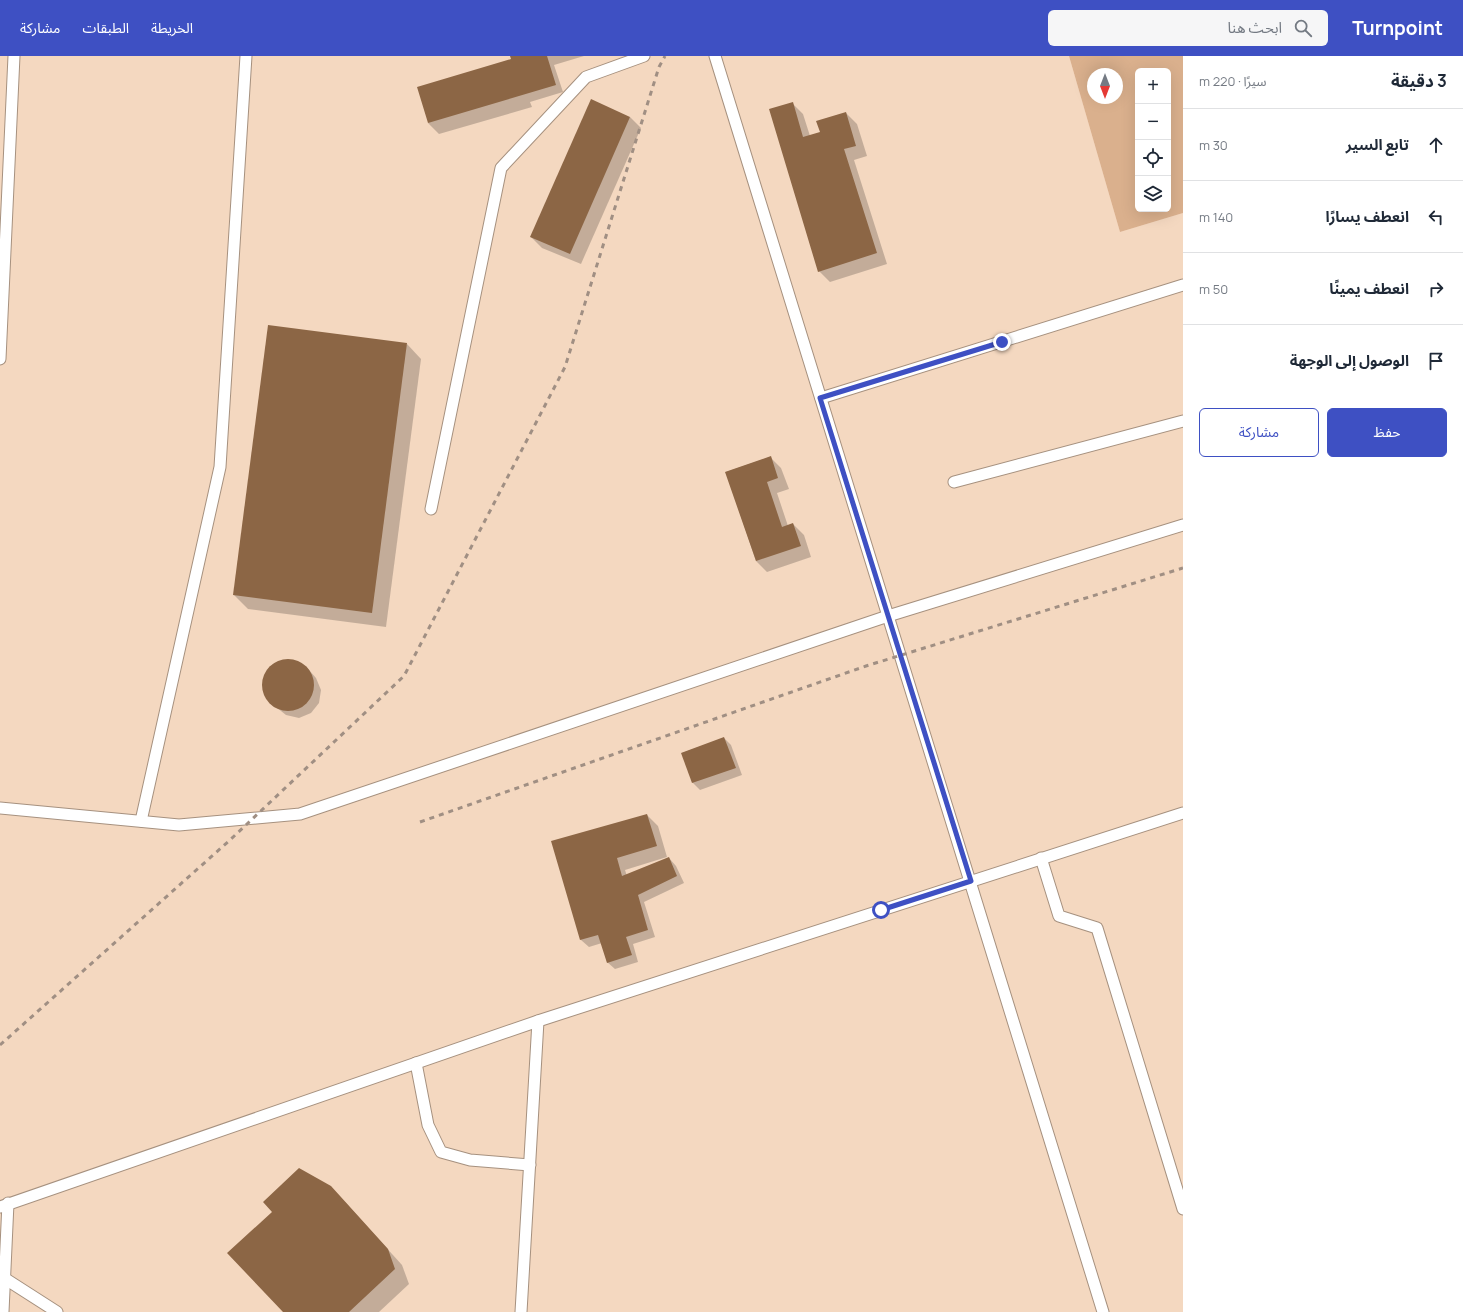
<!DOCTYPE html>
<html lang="ar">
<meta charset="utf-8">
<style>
body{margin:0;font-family:Manrope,"Noto Sans Arabic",sans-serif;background:#f6f6f7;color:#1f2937;direction:rtl}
.controls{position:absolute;right:12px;top:12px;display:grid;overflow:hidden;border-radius:6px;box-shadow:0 4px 16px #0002}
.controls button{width:36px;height:36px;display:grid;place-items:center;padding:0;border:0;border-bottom:1px solid #e0e1e3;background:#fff;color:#1f2937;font:20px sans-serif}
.compass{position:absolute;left:1087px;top:12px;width:36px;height:36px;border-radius:50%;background:#fff;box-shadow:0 4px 16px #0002;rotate:180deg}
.stop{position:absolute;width:12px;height:12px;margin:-9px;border:3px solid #3e50c3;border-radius:50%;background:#fff}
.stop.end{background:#3e50c3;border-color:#fff;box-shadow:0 1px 4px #0008}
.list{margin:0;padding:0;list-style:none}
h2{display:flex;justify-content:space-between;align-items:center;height:52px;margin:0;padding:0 16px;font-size:17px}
h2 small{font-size:13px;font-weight:400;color:#747a83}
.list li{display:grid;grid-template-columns:26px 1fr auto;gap:12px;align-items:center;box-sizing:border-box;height:72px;padding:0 16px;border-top:1px solid #e0e1e3}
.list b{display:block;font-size:15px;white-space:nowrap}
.list em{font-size:13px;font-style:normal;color:#747a83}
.actions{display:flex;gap:8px;padding:12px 16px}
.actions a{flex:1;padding:9px 0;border:1px solid #3e50c3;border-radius:6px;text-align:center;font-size:14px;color:#3e50c3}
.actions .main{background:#3e50c3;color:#fff}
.icon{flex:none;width:22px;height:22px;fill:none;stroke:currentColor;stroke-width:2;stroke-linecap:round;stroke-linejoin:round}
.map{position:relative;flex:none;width:1183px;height:1256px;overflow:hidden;direction:ltr}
header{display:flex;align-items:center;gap:24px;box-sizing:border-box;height:56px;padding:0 20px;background:#3e50c3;color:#fff}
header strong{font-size:19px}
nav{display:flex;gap:22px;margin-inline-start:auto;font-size:14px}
.search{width:280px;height:36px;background:#f6f6f7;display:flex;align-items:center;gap:10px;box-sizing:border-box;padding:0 14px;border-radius:6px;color:#747a83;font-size:15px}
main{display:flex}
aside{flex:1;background:#fff}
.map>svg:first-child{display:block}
.built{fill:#f4d8c0}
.water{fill:#dab08d;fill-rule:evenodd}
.shadow{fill:#0003}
.building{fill:#8c6645}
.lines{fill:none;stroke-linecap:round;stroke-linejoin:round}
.service-casing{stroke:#a6917f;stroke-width:13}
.service{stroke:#fff;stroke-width:11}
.rail{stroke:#a08f83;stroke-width:3;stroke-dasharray:5 5;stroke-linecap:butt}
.route{stroke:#3e50c3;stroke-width:5}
</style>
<header>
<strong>Turnpoint</strong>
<div class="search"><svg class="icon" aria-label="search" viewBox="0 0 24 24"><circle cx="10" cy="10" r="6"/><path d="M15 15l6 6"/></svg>ابحث هنا</div>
<nav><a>الخريطة</a><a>الطبقات</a><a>مشاركة</a></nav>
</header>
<main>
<aside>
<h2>3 دقيقة<small>سيرًا · 220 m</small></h2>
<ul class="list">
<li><svg class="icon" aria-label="ahead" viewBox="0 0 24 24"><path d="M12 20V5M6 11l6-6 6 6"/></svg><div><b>تابع السير</b></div><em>30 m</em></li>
<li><svg class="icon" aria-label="left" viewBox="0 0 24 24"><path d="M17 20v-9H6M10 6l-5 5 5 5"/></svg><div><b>انعطف يسارًا</b></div><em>140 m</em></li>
<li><svg class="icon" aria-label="right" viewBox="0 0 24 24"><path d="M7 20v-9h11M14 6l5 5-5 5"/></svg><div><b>انعطف يمينًا</b></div><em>50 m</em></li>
<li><svg class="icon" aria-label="arrive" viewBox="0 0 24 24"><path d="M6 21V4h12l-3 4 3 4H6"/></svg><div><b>الوصول إلى الوجهة</b></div></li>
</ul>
<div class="actions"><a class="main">حفظ</a><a>مشاركة</a></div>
</aside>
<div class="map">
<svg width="1183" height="1256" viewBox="0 0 1183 1256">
<rect width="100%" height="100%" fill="#fbe3d1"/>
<!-- built -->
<polygon class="built" points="0,0 1069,0 1120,176 1183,157 1183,1256 0,1256"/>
<!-- water -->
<path class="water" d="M1069,0H1183V157L1120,176ZM1138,15H1168V153H1138ZM1093,18H1117V42H1093Z"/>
<!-- shadow -->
<g class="shadow">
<polygon points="511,0 584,0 554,9 563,36 530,46 532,51 439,78 428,67 512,4"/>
<polygon points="792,47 803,58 810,80 821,77 846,57 857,68 867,100 854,104 887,208 830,226 819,215"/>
<polygon points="630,61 641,72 581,208 542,192 531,181"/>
<polygon points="407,288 421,303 386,571 248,553 234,539"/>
<polygon points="770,401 781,412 789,433 777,437 788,470 793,468 804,479 811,501 767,516 756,505 726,416"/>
<polygon points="285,604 298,606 309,614 316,622 321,634 319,647 311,657 299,662 286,659 276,651 268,644 263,631 265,618 273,608"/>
<polygon points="724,682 731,689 742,719 700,734 693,727 682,697"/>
<polygon points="647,759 658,770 667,801 625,814 627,820 669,802 676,810 684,827 644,846 655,881 633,888 638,906 615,913 607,906 602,887 589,891 581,884 567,835"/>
<polygon points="345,1146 402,1209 409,1228 379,1256 284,1256"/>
</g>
<!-- building -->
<g class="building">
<polygon points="510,0 547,0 556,29 428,67 417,31 511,3"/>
<polygon points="591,43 630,61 570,198 530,181"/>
<polygon points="793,46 803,81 820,76 816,65 846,56 856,90 844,93 877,197 818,216 769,53"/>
<polygon points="268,269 407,287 372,557 233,539"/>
<polygon points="771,400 778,422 767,426 782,471 793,467 801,490 756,505 725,416"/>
<circle cx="288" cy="629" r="26"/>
<polygon points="724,681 736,712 692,727 681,697"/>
<polygon points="647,758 657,790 617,802 622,820 669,801 677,820 638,839 648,874 626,881 632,899 607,907 598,879 580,884 551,785"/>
<polygon points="299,1112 331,1130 388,1193 395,1213 349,1256 283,1256 227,1197 272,1156 263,1146"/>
</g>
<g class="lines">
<defs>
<g id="service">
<polyline points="715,0 1103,1256"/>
<polyline points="0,303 14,0"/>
<polyline points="821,342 1183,229"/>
<polyline points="954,426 1183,365"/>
<polyline points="431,453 501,112 586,21 644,0"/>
<polyline points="0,752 179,769 300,758 888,560 1183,469"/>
<polyline points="141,765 220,411 246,0"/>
<polyline points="1041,802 1059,860 1097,872 1183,1153"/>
<polyline points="416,1007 428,1069 441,1096 470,1104 530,1109"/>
<polyline points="0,1151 538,965 1183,757"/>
<polyline points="4,1222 57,1256"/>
<polyline points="3,1256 8,1147"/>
<polyline points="521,1256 538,965"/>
</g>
</defs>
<!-- service casing -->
<use href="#service" class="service-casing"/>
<!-- service -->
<use href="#service" class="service"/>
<!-- rail -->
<g class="rail">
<polyline points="420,766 866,610 1183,512"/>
<polyline points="0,989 230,784 404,620 565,311 659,11 665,0"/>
</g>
</g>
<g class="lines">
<!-- route -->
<polyline class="route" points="881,854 971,825 820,342 1002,286"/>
</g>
</svg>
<div class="controls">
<button>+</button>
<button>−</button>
<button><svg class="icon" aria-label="locate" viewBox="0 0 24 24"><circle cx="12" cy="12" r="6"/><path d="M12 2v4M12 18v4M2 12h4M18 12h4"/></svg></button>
<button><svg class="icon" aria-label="layers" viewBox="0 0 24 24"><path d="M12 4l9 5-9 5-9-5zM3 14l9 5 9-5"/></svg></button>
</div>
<svg class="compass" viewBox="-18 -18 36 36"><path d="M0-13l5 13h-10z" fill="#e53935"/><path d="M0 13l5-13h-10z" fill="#747a83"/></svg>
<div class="stop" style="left:881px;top:854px"></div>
<div class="stop end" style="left:1002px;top:286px"></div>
</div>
</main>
